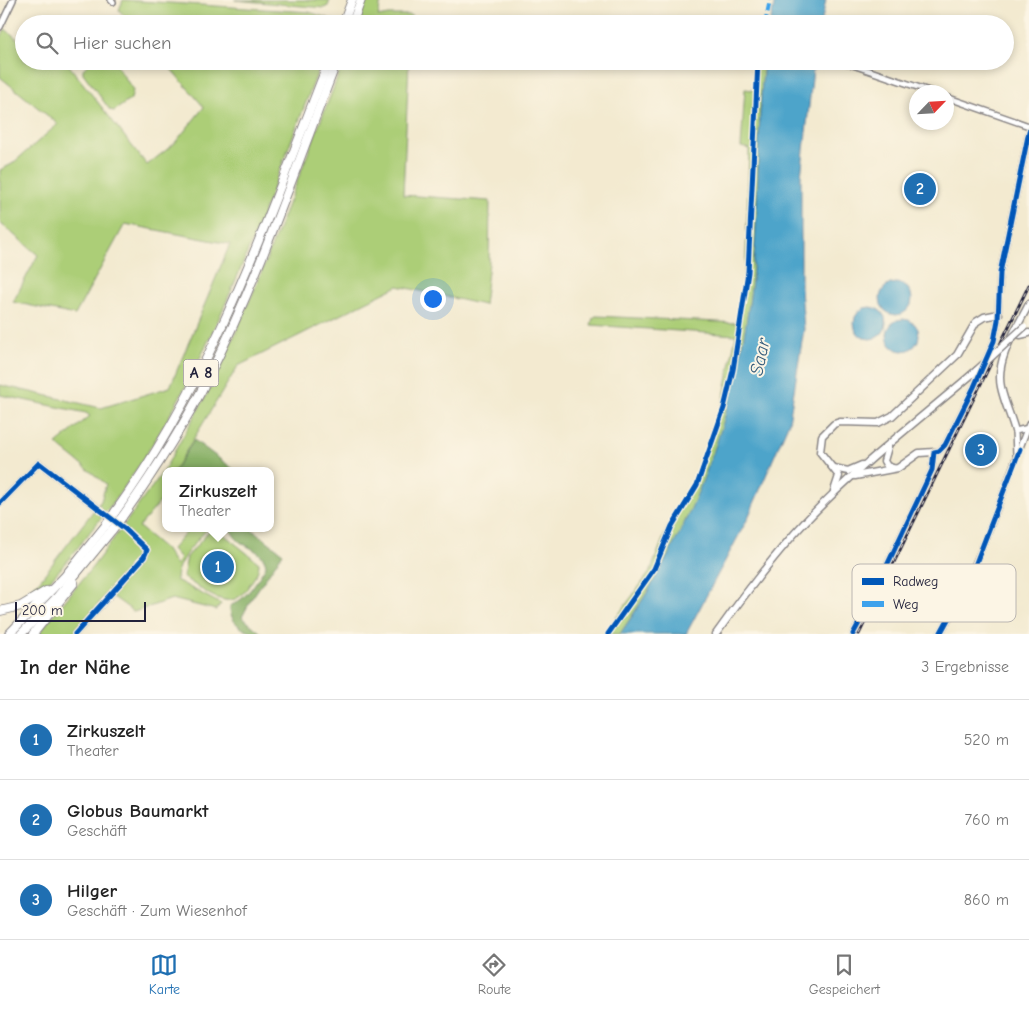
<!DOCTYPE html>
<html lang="de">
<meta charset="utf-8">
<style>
body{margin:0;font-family:"Comic Neue",sans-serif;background:#f2f2f2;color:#222}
.compass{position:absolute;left:909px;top:85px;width:45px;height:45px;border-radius:50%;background:#fff;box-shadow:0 2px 8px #0003;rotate:65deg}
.scale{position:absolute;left:15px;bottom:12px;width:131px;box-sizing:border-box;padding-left:5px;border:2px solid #22223b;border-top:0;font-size:14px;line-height:18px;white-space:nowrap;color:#22223b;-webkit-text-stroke:4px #fcf5e5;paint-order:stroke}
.you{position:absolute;left:432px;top:298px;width:18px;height:18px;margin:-12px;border:4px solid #fff;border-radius:50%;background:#1a73e8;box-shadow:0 0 0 8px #1a73e833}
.badge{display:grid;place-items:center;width:32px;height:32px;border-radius:50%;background:#1f6fb2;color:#fff;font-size:16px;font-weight:700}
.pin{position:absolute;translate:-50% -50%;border:2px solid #fff;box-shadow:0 1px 5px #0006}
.popup{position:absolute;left:162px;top:467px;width:112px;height:65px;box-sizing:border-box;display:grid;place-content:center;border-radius:10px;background:#fff;filter:drop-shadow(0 1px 4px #0005);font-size:16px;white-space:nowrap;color:#767676}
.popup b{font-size:19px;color:#222}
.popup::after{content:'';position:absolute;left:50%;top:100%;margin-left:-10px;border:10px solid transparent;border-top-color:#fff}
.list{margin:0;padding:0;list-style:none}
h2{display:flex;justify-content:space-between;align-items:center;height:65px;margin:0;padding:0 20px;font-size:21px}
h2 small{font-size:16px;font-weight:400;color:#767676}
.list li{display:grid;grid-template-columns:32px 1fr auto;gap:15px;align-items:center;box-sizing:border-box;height:80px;padding:0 20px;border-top:1px solid #e0e0e0}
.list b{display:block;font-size:19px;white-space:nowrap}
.list p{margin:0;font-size:16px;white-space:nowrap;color:#767676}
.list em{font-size:16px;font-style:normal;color:#767676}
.icon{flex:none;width:28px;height:28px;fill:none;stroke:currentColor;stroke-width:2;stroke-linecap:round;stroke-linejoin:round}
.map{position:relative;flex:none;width:1029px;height:634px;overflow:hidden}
.search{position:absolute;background:#fff;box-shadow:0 2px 8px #0003;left:15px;right:15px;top:15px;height:55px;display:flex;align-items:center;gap:12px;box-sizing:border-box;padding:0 18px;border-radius:28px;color:#767676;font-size:19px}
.sheet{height:305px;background:#fff}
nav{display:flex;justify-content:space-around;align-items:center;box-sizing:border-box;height:70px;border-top:1px solid #e0e0e0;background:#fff;font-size:14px;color:#767676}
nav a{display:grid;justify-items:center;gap:2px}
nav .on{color:#1f6fb2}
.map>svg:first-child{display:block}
.green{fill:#acce77;stroke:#677859}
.forest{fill:#89b168;stroke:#566a52}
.water{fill:#4ea4ca;stroke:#386382}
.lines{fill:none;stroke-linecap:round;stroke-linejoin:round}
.minor-casing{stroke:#8a8686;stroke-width:8}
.major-casing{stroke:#8a8686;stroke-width:9}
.highway-casing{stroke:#8a8686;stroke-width:10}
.minor{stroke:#fff;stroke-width:5}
.major{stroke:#fff;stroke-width:6}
.highway{stroke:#fff;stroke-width:8}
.rail-casing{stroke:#22223b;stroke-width:3}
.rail{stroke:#fcf5e5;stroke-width:1;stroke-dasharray:4;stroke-linecap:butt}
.major-bridge-casing{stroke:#8a8686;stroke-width:9;stroke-linecap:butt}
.highway-bridge-casing{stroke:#8a8686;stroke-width:10;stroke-linecap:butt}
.major-bridge{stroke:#fff;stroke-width:6}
.highway-bridge{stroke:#fff;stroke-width:8}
.quiet{stroke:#3ea2ec;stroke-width:4;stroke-dasharray:8 4;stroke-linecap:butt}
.cycleway-casing{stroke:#fcf5e5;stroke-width:8}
.cycleway{stroke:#0057b8;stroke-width:5}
.labels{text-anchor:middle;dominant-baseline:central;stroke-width:4;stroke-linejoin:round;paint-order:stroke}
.shield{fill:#fcf5e5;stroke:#63616e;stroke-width:1}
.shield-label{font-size:16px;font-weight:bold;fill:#22223b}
.water-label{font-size:19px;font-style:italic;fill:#365c7b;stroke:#fcf5e5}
.key{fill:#fcf5e5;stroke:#bbb6b2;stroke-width:1}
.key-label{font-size:14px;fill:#22223b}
</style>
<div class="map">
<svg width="1029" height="634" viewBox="0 0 1029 634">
<rect width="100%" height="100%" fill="#fcf5e5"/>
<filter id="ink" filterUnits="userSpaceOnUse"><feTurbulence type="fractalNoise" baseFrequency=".02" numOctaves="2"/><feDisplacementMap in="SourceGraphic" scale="10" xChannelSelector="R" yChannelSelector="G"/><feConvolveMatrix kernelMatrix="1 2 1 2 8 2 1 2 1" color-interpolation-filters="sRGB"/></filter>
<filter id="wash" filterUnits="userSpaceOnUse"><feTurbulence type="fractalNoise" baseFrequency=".0096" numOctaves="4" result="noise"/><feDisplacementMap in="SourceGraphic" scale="20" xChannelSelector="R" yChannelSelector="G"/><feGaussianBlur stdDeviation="1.12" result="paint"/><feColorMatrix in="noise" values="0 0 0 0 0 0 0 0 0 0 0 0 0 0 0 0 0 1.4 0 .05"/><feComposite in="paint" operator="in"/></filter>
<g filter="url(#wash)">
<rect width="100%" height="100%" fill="#f3ead0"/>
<!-- green -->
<g class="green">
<polygon points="123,0 309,12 337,21 336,24 131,24 119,10"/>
<polygon points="235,0 330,0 328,6 324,8"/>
<polygon points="367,0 381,0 378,17 388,15 411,15 411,24 358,24"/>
<path d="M5,29L24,44V61L67,63L147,165L174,144L204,107L164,61H322C258,224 203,395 90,532C72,555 55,579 31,596L30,594L23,596L40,580L101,501L106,484L56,444L90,416L86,413L0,395V385L101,408L170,387L230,244L125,224L75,315L13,302L38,255L0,223V170L12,164L58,124L0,77V39Z"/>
<polygon points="93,61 114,61 133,90 131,99 114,111 110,110 83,73 83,69"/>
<path d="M344,61H409L403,195L490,201L489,263L484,305L398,286L238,366L174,471H166L165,496L139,527L165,549L176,565L180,558L172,549L190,528H208C196,542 176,561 176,580L221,604L216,610L172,599L134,612L108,593L73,634H38L94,565L163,472L216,378L258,281Z"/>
<path d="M756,61H764C756,134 760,208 752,280C742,377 715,475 667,560C652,586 636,610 620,634H604L650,572L669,524L693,487L723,402L736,335L591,325L593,318L596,316L738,323L746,259L749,149L741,147L745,89L753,90Z"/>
<path d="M212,528H216L259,563C259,573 253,579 248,587C230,616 204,590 183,577L187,557Z"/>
</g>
<!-- forest -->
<g class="forest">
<polygon points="194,440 236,471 174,471"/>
<path d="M229,528H250L283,553L252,598L242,617L262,634C247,634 229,624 230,606C248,598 256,582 266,566C265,552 248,548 239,541C235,538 232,532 229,528Z"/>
</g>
<!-- water -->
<g class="water">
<polygon points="775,0 826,0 821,24 770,24"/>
<path d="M764,61H814L801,177V289L804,329L789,422L747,520L686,634H620C694,528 738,409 752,280C760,208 756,134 764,61Z"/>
<circle cx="896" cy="299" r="16"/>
<circle cx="870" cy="323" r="16"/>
<circle cx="903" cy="335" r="16"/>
</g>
</g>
<g filter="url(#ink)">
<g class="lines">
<defs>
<g id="minor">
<polyline points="111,0 113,2"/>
<polyline points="0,27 13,0"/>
<polyline points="844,62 932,92"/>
<polyline points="946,97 1029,126"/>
<polyline points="1016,454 1015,431 1029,428"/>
<polyline points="0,503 39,463 125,529 147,550 144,557 75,634"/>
<polyline points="853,634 865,612 924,487 932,470 934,452 939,451 945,445 974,387 994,341 998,320 1000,273 1029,131"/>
<path d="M940,634C979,568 1001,495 1029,424"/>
</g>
<g id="major">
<polyline points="1020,335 1029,333"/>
<path d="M1015,431C1011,416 1004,402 1001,387C995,359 1017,328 1029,304"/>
<polyline points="888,447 884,461 887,466 893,468"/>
<polyline points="834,468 848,471 862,465"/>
<polyline points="855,476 898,468 919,453 934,452"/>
<polyline points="834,491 839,476 820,452 822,436 834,424 840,422 878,423 892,416 957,355 976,322 984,317 999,314"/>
<path d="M716,634C744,595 773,556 806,521C858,466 920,419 977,370"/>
</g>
<g id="highway">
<polyline points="343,24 352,0"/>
<polyline points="352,24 361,0"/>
<path d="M115,512C215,375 267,218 329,61"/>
<path d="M122,517C154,472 184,426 209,376C260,275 296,166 337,61"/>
<polyline points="0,611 21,606 46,591"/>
<polyline points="9,634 65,576 106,525"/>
<polyline points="21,634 57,597 112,530"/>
<polyline points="33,634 74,583"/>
</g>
</defs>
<!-- minor casing -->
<use href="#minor" class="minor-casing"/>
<!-- major casing -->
<use href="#major" class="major-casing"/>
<!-- highway casing -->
<use href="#highway" class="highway-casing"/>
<!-- minor -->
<use href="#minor" class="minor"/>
<!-- major -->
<use href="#major" class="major"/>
<!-- highway -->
<use href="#highway" class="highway"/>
<defs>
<polyline id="rail" points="859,634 1029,285"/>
</defs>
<!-- rail casing -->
<use href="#rail" class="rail-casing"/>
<!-- rail -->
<use href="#rail" class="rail"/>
<defs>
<polyline id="major-bridge" points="977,370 1024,327"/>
<g id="highway-bridge">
<polyline points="106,525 115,512"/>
<polyline points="112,530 122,517"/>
</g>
</defs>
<!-- major-bridge casing -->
<use href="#major-bridge" class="major-bridge-casing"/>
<!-- highway-bridge casing -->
<use href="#highway-bridge" class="highway-bridge-casing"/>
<!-- major-bridge -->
<use href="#major-bridge" class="major-bridge"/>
<!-- highway-bridge -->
<use href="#highway-bridge" class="highway-bridge"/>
<!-- quiet -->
<polyline class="quiet" points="765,24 770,0"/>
<defs>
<g id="cycleway">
<polyline points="0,503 39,463 125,529 147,550 144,557 75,634"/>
<polyline points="608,634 654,569 672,526 697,485 724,408 733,370 748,272 758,61"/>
<polyline points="853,634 865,612 924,487 932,470 934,452 939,451 945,445 974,387 994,341 998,320 1000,273 1029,131"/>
<polyline points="940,634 969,581 1020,449"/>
</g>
</defs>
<!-- cycleway casing -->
<use href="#cycleway" class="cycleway-casing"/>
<!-- cycleway -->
<use href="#cycleway" class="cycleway"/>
</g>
</g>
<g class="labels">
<!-- shield labels -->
<rect class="shield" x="183.5" y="359.5" width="35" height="27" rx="4"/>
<g class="shield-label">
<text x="201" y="373">A 8</text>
</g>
<!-- water labels -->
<g class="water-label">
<text transform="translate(760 357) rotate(-78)">Saar</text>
</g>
</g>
<!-- legend -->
<rect x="852" y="564" width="164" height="58" rx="8" class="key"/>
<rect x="862" y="578" width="22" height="7" fill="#0057b8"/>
<rect x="862" y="601" width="22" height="6" fill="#3ea2ec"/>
<g class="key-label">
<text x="893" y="586">Radweg</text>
<text x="893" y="609">Weg</text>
</g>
</svg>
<svg class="compass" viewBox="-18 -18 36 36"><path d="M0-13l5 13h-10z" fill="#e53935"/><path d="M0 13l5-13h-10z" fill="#767676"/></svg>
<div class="scale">200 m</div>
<div class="you"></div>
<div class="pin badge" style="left:218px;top:567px">1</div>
<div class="popup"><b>Zirkuszelt</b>Theater</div>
<div class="pin badge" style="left:920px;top:189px">2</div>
<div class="pin badge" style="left:981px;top:450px">3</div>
<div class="search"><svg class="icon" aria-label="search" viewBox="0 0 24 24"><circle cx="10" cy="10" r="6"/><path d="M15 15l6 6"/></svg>Hier suchen</div>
</div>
<section class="sheet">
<h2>In der Nähe<small>3 Ergebnisse</small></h2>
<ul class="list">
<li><span class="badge">1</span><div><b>Zirkuszelt</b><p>Theater</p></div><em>520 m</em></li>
<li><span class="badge">2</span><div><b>Globus Baumarkt</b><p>Geschäft</p></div><em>760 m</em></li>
<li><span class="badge">3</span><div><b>Hilger</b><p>Geschäft · Zum Wiesenhof</p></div><em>860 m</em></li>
</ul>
</section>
<nav>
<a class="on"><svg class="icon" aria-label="map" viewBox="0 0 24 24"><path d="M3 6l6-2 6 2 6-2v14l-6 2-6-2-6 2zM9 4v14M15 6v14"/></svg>Karte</a>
<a><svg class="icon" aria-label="directions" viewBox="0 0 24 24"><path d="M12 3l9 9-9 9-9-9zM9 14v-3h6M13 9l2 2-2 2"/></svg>Route</a>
<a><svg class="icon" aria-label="saved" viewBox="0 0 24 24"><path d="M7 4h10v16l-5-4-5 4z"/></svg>Gespeichert</a>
</nav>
